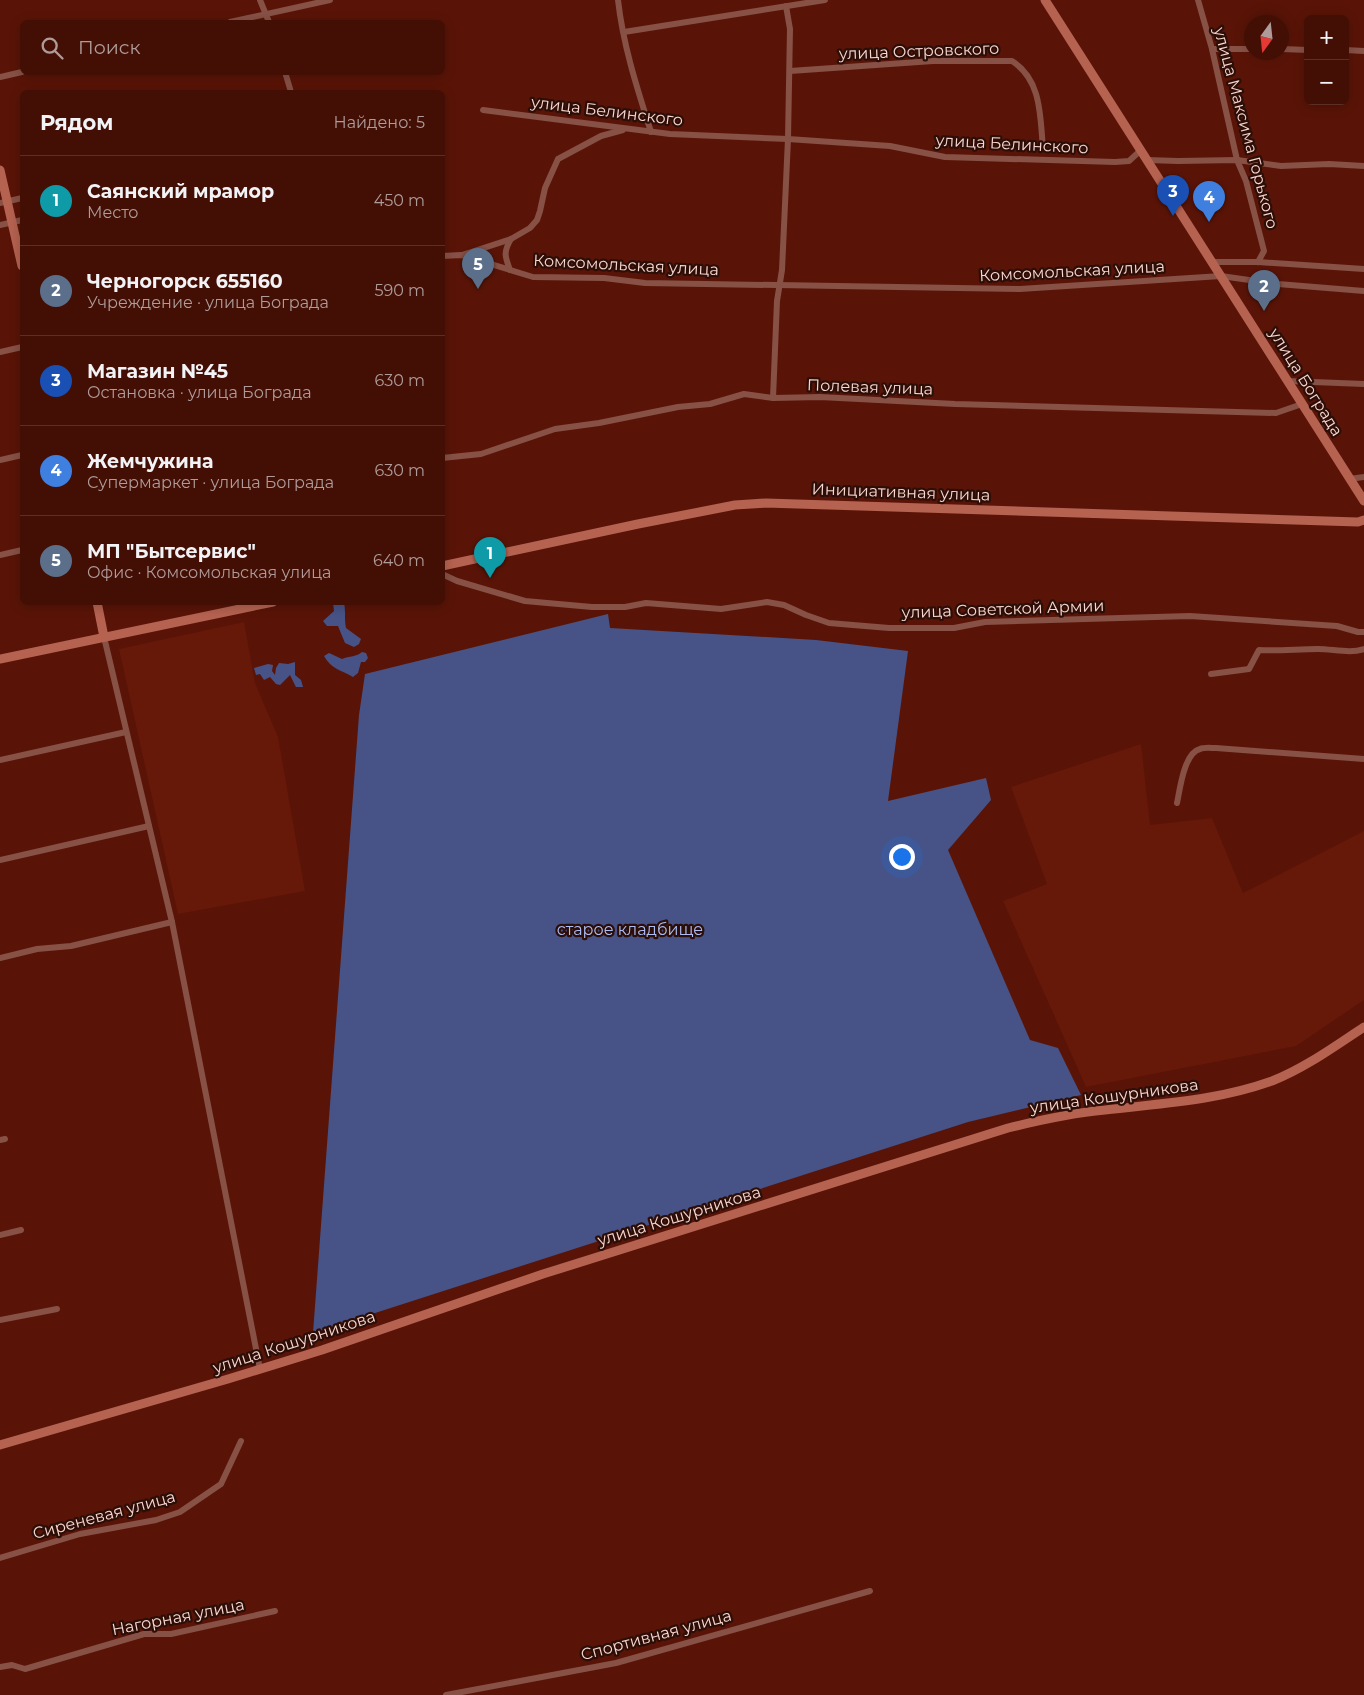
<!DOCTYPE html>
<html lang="ru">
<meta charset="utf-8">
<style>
body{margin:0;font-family:Montserrat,sans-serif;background:#4a180f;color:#f1f3f6}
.controls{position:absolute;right:15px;top:15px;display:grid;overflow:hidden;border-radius:8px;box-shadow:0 2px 12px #0003}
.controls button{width:45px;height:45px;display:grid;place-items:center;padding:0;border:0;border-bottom:1px solid #5b2f27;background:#430f05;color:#f1f3f6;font:25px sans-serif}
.compass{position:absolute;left:1244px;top:15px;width:45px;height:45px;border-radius:50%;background:#430f05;box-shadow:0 2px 12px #0003;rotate:195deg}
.you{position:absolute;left:901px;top:856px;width:18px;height:18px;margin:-12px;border:4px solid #fff;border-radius:50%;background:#1a73e8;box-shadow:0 0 0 8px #1a73e833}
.badge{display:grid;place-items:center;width:32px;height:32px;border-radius:50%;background:#db2777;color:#fff;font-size:16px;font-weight:700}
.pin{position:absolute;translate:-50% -41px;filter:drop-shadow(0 1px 2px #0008)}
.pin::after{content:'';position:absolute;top:26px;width:18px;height:15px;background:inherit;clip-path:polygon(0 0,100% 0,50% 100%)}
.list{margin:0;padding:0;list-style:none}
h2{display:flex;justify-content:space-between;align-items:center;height:65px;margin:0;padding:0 20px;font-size:21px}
h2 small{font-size:16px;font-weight:400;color:#af9c9a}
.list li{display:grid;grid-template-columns:32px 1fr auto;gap:15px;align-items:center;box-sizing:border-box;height:90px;padding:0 20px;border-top:1px solid #5b2f27}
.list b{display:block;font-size:19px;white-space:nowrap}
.list p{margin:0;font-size:16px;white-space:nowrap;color:#af9c9a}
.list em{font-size:16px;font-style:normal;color:#af9c9a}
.icon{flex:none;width:28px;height:28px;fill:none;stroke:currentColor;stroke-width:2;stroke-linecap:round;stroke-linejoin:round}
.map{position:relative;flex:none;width:1364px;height:1695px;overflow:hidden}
.search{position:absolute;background:#430f05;box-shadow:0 2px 12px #0003;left:20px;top:20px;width:425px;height:55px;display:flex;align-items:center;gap:12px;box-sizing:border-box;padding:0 18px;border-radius:8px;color:#af9c9a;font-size:19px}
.panel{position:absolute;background:#430f05;box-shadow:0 2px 12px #0003;left:20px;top:90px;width:425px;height:515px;border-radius:8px}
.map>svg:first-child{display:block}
.built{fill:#661809}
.green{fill:#475386}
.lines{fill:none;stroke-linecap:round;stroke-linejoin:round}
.street{stroke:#875146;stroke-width:6}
.secondary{stroke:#b56251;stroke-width:9}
.labels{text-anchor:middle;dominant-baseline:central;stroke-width:4.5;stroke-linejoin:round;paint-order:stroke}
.street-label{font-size:16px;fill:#fad7cf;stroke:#2c0e08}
.park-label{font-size:16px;fill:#adbcf4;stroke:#2c0e08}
</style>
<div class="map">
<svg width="1364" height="1695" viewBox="0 0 1364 1695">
<rect width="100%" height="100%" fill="#591407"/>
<!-- built -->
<g class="built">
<polygon points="244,622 255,683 278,737 305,891 178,914 119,649"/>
<polygon points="1141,744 1150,825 1212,818 1243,893 1364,831 1364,1000 1296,1046 1086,1087 1003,901 1047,884 1011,787"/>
</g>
<!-- green -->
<g class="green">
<path d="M333,603H344C346,612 344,619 346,628L361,639L359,644L354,647L345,643L338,626H327L323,621L334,611Z"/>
<polygon points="608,614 610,628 816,640 908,651 888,801 986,778 991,800 948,850 1030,1040 1058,1048 1081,1095 968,1122 313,1333 359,715 365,674"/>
<path d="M362,652L366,653L368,658L365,662H361L358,673L353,677C341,670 331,669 324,656L329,653L342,659C349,656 357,657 362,652Z"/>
<polygon points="295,662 295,675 301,680 303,687 296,687 290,675 280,685 276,684 270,677 264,680 260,674 256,675 254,668 268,664 273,665 272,671 275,675 276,668 279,663 288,664"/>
</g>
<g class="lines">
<!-- street -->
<g class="street">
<polyline points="260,0 269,22"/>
<path d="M618,0C623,45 637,88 651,132"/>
<polyline points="1198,0 1212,49 1237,160 1246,181 1264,251 1258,262"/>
<polyline points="230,22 330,0"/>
<polyline points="624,32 825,0"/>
<polyline points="1212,49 1252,49"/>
<polyline points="1282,49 1308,50"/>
<polyline points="1345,50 1364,51"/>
<path d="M790,71L933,61H1012C1042,80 1040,117 1043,148"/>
<polyline points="285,72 291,92"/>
<polyline points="0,77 22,72"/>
<polyline points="483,110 670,134 788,139 890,146 945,157 1115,162 1129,161 1141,150"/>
<polyline points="1147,160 1178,161 1237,160 1281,166 1329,164 1364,166"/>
<polyline points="0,203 22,198"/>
<polyline points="0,225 22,220"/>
<polyline points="462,255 511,239 530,228 537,220 540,211 545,188 558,159 601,136 623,130"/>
<polyline points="442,256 461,255 533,277 604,278 645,283 1020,289 1221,276 1278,284 1364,291"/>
<polyline points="1212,262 1258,262 1364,269"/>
<path d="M510,270C505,257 503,252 511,239"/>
<polyline points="0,352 22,347"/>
<polyline points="1288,381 1364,384"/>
<polyline points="773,398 777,301 782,270 788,139 790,29 786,6"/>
<polyline points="442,458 481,454 555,429 599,423 678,407 710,404 744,394 773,398 820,397 955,404 1276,413 1302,404"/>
<polyline points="0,460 22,455"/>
<polyline points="1349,479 1364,477"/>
<polyline points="0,555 22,550"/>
<polyline points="442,574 457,581 525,601 592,607 625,607 646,603 721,609 767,602 784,605 806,615 829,623 889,628 954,628 985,622 1190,616 1337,626 1358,632 1364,632"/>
<polyline points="104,637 172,922 260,1369"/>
<path d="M1211,674L1249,669L1259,650C1279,651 1298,649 1318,649C1333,649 1350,654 1364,649"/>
<polyline points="0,760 126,732"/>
<path d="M1177,803C1180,789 1184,753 1200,749C1204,747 1211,748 1216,748L1364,759"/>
<polyline points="0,860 149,826"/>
<polyline points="0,958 37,949 71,946 172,922"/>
<polyline points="0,1140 5,1139"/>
<polyline points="0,1235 21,1230"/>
<polyline points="0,1320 57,1309"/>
<polyline points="0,1558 80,1534 156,1520 180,1512 221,1484 241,1441"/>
<polyline points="0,1667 12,1665 25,1669 144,1634 171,1634 275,1611"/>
<polyline points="446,1695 616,1663 870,1591"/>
</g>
<!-- secondary -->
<g class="secondary">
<polyline points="1045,0 1364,501"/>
<polyline points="0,170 22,266"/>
<polyline points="442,566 638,524 735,505 766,503 1358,522 1364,520"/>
<polyline points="97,602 104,637"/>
<polyline points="0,659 273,602"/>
<path d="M0,1445L228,1379L322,1350L543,1274L1008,1128C1040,1120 1072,1113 1105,1110C1163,1103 1216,1101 1272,1081C1305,1068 1335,1046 1364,1027"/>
</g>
</g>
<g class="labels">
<!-- street labels -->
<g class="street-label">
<text transform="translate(919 51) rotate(-2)">улица Островского</text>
<text transform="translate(607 111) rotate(7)">улица Белинского</text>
<text transform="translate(1246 128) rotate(75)">улица Максима Горького</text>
<text transform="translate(1012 144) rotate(3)">улица Белинского</text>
<text transform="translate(626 265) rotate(3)">Комсомольская улица</text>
<text transform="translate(1072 271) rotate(-3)">Комсомольская улица</text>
<text transform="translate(1306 382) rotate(58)">улица Бограда</text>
<text transform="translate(870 387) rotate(2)">Полевая улица</text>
<text transform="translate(901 492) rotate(2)">Инициативная улица</text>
<text transform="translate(1003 609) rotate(-2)">улица Советской Армии</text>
<text transform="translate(1114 1096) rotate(-8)">улица Кошурникова</text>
<text transform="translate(679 1216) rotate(-17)">улица Кошурникова</text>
<text transform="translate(294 1342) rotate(-18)">улица Кошурникова</text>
<text transform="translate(104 1515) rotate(-15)">Сиреневая улица</text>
<text transform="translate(178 1617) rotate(-11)">Нагорная улица</text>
<text transform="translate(656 1635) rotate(-15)">Спортивная улица</text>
</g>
<!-- park labels -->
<g class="park-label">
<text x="630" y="929">старое кладбище</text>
</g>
</g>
</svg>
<div class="controls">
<button>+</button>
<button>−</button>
</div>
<svg class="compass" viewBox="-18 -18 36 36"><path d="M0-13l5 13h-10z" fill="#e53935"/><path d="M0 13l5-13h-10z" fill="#af9c9a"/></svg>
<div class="you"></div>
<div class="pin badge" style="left:490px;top:578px;background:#0f9aa8">1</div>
<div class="pin badge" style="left:1264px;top:311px;background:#5c6f8a">2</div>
<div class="pin badge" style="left:1173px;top:216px;background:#1a4fb4">3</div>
<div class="pin badge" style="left:1209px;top:222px;background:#3f7fe0">4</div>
<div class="pin badge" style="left:478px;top:289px;background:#5c6f8a">5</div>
<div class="search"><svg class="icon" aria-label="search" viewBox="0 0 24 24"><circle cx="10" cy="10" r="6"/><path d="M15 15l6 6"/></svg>Поиск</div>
<section class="panel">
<h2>Рядом<small>Найдено: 5</small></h2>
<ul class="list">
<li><span class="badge" style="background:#0f9aa8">1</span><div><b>Саянский мрамор</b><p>Место</p></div><em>450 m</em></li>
<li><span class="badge" style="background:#5c6f8a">2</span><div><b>Черногорск 655160</b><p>Учреждение · улица Бограда</p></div><em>590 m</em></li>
<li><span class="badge" style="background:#1a4fb4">3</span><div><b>Магазин №45</b><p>Остановка · улица Бограда</p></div><em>630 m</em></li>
<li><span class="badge" style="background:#3f7fe0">4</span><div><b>Жемчужина</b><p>Супермаркет · улица Бограда</p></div><em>630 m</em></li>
<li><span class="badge" style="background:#5c6f8a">5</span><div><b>МП &quot;Бытсервис&quot;</b><p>Офис · Комсомольская улица</p></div><em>640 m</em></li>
</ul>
</section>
</div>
